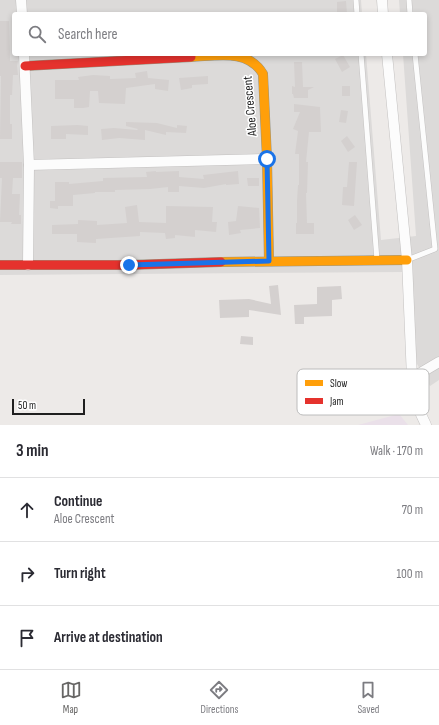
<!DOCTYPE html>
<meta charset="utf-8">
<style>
body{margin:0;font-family:"Sofia Sans Condensed",sans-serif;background:#f7f7f7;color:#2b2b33}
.scale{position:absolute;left:12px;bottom:10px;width:73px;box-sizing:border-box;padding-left:4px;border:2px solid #1f1f1f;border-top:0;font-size:11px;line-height:14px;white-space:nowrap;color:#1f1f1f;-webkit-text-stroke:3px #fff;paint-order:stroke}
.stop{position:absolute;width:12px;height:12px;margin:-9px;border:3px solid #1a73e8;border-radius:50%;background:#fff}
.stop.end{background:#1a73e8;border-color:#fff;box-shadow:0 1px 4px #0008}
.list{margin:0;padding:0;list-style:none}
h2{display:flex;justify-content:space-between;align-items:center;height:52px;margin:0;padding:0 16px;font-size:17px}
h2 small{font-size:13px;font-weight:400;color:#7c7c81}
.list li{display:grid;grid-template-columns:26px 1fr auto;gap:12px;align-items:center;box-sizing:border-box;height:64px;padding:0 16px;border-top:1px solid #e1e1e2}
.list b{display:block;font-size:15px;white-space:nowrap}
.list p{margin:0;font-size:13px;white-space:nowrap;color:#7c7c81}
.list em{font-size:13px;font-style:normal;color:#7c7c81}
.icon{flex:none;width:22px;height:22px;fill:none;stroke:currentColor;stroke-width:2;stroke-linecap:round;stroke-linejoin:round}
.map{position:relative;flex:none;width:439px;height:425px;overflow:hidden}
.search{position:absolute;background:#fff;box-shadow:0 2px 6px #0003;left:12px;right:12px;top:12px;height:44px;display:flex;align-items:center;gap:10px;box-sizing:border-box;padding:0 14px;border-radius:4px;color:#7c7c81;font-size:15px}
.sheet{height:244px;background:#fff}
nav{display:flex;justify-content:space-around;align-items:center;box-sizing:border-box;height:56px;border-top:1px solid #e1e1e2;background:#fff;font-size:11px;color:#7c7c81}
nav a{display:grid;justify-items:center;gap:2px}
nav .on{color:#676665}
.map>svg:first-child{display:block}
.residential{fill:#dcdad9}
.industrial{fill:#eae0e9}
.building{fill:#d4d0cf}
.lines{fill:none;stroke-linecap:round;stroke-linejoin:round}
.lane-casing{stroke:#c3c1c0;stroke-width:6}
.street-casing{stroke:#c3c1c0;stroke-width:11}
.slow-casing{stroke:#989480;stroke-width:10}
.jam-casing{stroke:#989480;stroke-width:10}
.lane{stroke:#fcfcfc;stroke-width:5}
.street{stroke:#fcfcfc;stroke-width:10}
.slow{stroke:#ff9f0a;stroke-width:9}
.jam{stroke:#e5322d;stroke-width:9}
.route{stroke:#1a73e8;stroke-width:5}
.labels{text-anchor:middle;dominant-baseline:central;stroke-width:3;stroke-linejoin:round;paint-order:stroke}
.street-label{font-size:13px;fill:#1f1f1f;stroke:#fff}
.key{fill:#fff;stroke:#bcbcbc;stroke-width:1}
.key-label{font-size:11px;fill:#1f1f1f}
</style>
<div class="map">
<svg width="439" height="425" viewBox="0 0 439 425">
<rect width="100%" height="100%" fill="#edeae8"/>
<!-- residential -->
<polygon class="residential" points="0,0 361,0 362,14 14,14 14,54 366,54 381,240 416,236 403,54 425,54 425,14 400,14 399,0 439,0 439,380 430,386 417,364 405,272 0,275"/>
<!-- industrial -->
<polygon class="industrial" points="399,414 408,425 358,425"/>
<!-- building -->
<g class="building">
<polygon points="346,1 347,14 337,14 337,2"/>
<polygon points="0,21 9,21 10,61 18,61 17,66 18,75 13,75 12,95 10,95 10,124 12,124 12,139 0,139 1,76 0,76"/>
<polygon points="343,55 350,67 342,72 335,59"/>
<polygon points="294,62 302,62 303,87 314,87 308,90 308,98 294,98 293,94 292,94 292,86 295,87"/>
<polygon points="147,71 148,78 169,80 168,91 155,89 155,84 126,88 125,104 99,103 98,91 90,91 89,107 83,108 74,108 74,99 55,99 55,80 79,80 78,77 93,75 110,76 110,79 136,78 135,73"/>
<polygon points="208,76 208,84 192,85 192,88 181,90 179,78"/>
<rect x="342" y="86" width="8" height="10"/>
<polygon points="294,104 320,107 321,132 309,132 306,162 308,162 307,193 306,193 307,223 314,223 314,234 296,234 296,223 297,223 297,201 298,185 299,185 299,154 295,154 298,131 293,129 300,112 294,112"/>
<polygon points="341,110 348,111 346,123 339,122"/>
<polygon points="126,122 157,123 177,128 177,125 187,126 186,133 166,132 166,135 145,130 145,140 119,138 102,140 101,129 114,128 137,130 138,129 126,126"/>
<polygon points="78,125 88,126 88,135 66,134 66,139 51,139 51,126"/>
<polygon points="347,136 355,147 348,152 341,141"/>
<polygon points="0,162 22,162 22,178 13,178 12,194 20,194 19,215 21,215 21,224 11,224 12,222 0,222 2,178 0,178"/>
<polygon points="349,162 357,162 354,206 342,205 343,187 347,187"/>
<polygon points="156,171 156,172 179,171 179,177 204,179 203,175 238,171 239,184 226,185 226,184 204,188 179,186 179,192 168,192 168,187 150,189 115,190 115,192 95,192 95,193 73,195 73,206 58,206 58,209 50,208 50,201 55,201 55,182 69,182 69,184 103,181 103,178 147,177 146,172"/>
<polygon points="247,178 259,178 259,186 248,186"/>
<polygon points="137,205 139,222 166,223 166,206 213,207 212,222 217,222 216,232 195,230 195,237 175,235 175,238 166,239 165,233 140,232 140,236 96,239 96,243 77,242 77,234 52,234 52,225 78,224 78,220 97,221 97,225 127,223 125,207"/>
<polygon points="238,206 259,208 260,228 240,230 241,233 229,235 228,222 236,221"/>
<polygon points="355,215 362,225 354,230 348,220"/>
<polygon points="278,285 281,315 249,310 249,317 220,318 219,300 249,299 271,304 269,286"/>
<polygon points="341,286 342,299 332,300 332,316 304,317 304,324 295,324 294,305 317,304 317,287"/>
<polygon points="241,336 253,337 253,345 240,344"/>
</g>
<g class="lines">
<defs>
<g id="lane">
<polyline points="356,0 357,14"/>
<polyline points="409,0 410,14"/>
<polyline points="361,54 377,260"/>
<polyline points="407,260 435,249 415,54"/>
</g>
<g id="street">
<polyline points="21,0 22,14"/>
<polyline points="382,0 383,14"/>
<polyline points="24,54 29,165 28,265"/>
<polyline points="387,54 407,260 412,378 418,408 426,425"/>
<polyline points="29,165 267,159"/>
<polyline points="412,378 439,362"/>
</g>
<g id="slow">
<path d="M191,57C216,56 248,48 263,74L267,159L269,261"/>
<polyline points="221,262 407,260"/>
</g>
<g id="jam">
<polyline points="25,66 191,57"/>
<polyline points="0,265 129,265 221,262"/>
</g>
</defs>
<!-- lane casing -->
<use href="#lane" class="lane-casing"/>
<!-- street casing -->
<use href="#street" class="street-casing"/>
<!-- slow casing -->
<use href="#slow" class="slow-casing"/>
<!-- jam casing -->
<use href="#jam" class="jam-casing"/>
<!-- lane -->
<use href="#lane" class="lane"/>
<!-- street -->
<use href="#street" class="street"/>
<!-- slow -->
<use href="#slow" class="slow"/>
<!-- jam -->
<use href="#jam" class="jam"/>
</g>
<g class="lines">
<!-- route -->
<polyline class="route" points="129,265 269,261 267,159"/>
</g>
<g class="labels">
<!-- street labels -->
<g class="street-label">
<text transform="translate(250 106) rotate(-95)">Aloe Crescent</text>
</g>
</g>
<!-- legend -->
<rect x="297" y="369" width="132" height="46" rx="6" class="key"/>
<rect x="305" y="380" width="18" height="6" fill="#ff9f0a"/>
<rect x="305" y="398" width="18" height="6" fill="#e5322d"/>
<g class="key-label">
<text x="330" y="387">Slow</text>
<text x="330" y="405">Jam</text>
</g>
</svg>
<div class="scale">50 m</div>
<div class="stop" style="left:267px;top:159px"></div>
<div class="stop end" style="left:129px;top:265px"></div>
<div class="search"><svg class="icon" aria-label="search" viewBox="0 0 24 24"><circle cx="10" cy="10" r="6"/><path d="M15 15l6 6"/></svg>Search here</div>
</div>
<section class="sheet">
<h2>3 min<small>Walk · 170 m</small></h2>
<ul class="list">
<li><svg class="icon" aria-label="ahead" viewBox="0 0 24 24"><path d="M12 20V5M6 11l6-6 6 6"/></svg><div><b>Continue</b><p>Aloe Crescent</p></div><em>70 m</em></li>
<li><svg class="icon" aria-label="right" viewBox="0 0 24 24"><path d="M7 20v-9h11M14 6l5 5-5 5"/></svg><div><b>Turn right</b></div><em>100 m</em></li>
<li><svg class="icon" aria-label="arrive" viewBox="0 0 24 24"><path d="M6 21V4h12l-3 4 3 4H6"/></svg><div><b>Arrive at destination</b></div></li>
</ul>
</section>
<nav>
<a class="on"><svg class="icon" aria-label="map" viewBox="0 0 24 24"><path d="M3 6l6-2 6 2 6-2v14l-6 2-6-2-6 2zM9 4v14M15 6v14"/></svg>Map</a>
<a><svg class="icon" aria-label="directions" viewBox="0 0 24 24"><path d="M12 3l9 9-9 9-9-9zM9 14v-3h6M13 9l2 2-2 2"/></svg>Directions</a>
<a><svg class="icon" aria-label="saved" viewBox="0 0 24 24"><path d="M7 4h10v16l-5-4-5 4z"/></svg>Saved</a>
</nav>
